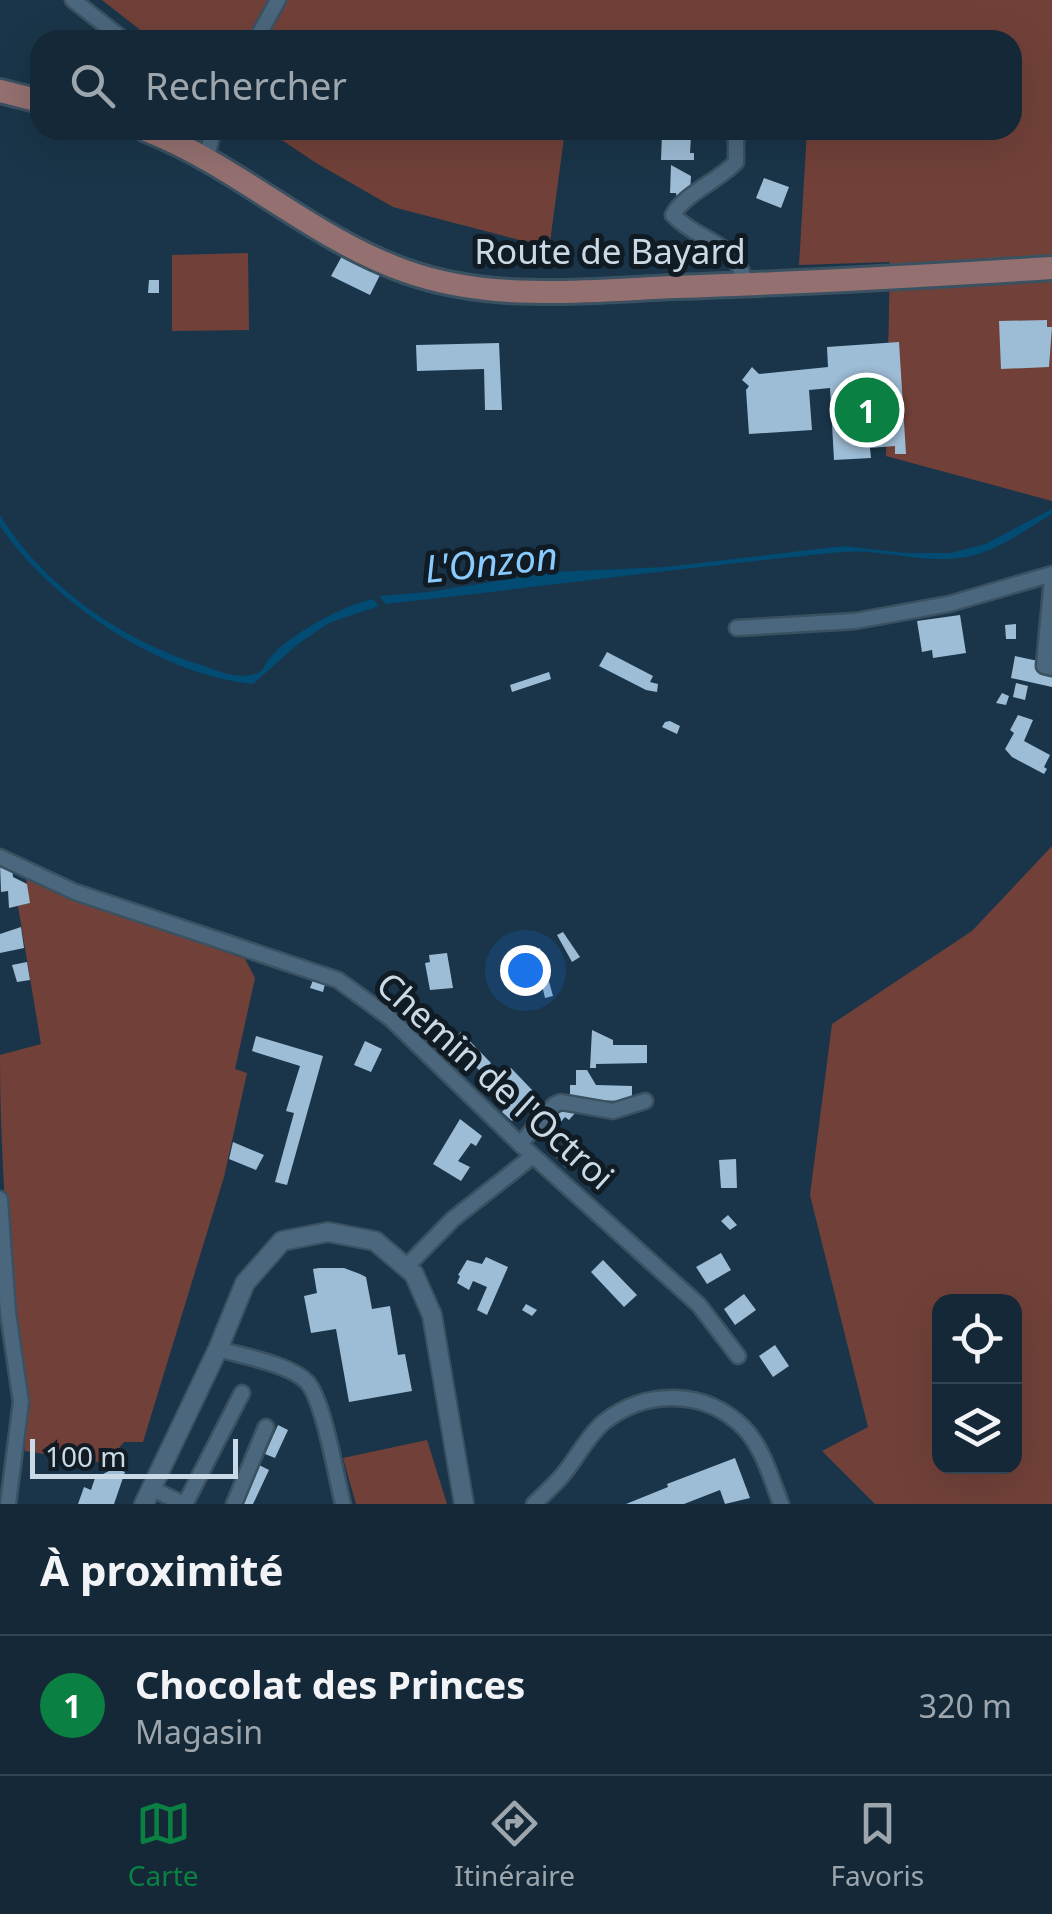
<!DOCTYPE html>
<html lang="fr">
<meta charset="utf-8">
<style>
body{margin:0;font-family:"Noto Sans",sans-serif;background:#213442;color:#f1f3f6}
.controls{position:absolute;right:30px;bottom:30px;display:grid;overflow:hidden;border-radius:20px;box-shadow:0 10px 40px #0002}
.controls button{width:90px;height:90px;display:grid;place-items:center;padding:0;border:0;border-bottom:2px solid #334452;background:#142837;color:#f1f3f6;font:50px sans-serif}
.scale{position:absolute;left:30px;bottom:25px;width:208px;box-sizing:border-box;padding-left:10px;border:5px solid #c9d9e5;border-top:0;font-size:28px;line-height:35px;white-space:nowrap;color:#c9d9e5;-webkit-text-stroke:8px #101b24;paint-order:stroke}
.you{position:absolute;left:525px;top:970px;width:35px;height:35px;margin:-25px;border:8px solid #fff;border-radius:50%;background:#1a73e8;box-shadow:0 0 0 15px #1a73e833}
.badge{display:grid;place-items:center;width:65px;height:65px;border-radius:50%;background:#0b8043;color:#fff;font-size:32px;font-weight:700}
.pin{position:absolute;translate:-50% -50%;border:5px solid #fff;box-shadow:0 2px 10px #0006}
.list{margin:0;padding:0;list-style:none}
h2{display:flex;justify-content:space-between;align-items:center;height:130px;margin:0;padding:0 40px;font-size:42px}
h2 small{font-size:32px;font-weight:400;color:#9da6ad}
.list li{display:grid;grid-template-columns:65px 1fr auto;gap:30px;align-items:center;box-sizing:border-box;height:140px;padding:0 40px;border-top:2px solid #334452}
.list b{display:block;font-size:38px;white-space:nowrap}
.list p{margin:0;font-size:32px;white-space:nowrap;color:#9da6ad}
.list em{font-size:32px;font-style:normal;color:#9da6ad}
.icon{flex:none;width:55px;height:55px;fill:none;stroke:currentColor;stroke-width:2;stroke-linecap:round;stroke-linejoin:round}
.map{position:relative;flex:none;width:1052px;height:1504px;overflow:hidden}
.search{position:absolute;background:#142837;box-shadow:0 10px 40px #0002;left:30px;right:30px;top:30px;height:110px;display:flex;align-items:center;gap:25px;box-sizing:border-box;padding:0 35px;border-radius:30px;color:#9da6ad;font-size:38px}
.sheet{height:270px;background:#142837}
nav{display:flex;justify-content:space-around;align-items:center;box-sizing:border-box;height:140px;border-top:2px solid #334452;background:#142837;font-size:28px;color:#9da6ad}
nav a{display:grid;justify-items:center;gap:5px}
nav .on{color:#0b8043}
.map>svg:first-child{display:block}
.green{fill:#714139;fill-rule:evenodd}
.water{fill:#024b73}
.building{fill:#9dbcd5}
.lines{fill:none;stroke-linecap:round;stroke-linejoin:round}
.minor-casing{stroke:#3a5161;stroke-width:19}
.tertiary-casing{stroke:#3a5161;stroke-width:22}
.primary-casing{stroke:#3a5161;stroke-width:28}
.minor{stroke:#4b677d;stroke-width:14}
.tertiary{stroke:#4b677d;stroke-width:18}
.primary{stroke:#957070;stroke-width:22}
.labels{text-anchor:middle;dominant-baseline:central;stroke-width:10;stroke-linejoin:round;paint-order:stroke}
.street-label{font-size:35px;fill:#c9d9e5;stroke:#101b24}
.water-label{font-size:38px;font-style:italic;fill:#89cbfe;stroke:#101b24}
</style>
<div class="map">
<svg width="1052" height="1504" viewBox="0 0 1052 1504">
<rect width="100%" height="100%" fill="#1a3549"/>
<!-- green -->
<g class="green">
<polygon points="102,0 1052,0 1052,501 886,456 890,262 799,265 807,130 1012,130 1012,40 153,40"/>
<polygon points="267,130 565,130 550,242 523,241 393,207 316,163"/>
<polygon points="248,253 249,330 172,331 172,255"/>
<path d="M1052,846V1504H875L822,1451L868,1427L810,1195L832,1024L972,931ZM940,1302H1014V1466H940Z"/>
<path d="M26,876L55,891L245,959L255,978L235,1069L247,1073L224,1177L143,1442H124L114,1454L98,1462L25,1451C27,1403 17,1359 13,1312C6,1227 0,1141 0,1055L41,1044L18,906L29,903Z"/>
<polygon points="427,1440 447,1504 356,1504 343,1458"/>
</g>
<!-- water -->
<g class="water">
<path d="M1052,509V514C1026,529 999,550 971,556C926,566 885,548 842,552C690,567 538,587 386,604L379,596L428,592L553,572L665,567L844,546L905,553H951L985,544Z"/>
<path d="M0,515C43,586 123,641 201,665C222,672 239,681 260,672C264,668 266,663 269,659C288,635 343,605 373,599L379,606L329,623L298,644L253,684C160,675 52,602 0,526Z"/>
</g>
<!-- building -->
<g class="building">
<polygon points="680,130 697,130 696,135 691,136 690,153 694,153 694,160 661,160 662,133 679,133"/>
<polygon points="671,165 691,176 690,193 684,199 677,199 676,193 670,193"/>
<polygon points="764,178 789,187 781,208 756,198"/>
<polygon points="342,256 380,275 370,295 331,276"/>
<polygon points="149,280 159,280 159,293 148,293"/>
<polygon points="1047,320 1047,327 1052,327 1049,367 1001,369 999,321"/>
<polygon points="899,342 906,454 895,454 895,446 870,448 871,458 834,460 830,388 809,390 812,430 749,434 746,390 749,386 742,380 752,367 759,374 828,367 827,347"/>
<polygon points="499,343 502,410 485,410 484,369 417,371 416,345"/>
<polygon points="960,615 966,653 933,658 932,650 922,652 917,621"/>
<polygon points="1016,624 1016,639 1006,639 1005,625"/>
<polygon points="607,652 653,676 650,682 658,684 657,692 646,690 599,666"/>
<polygon points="1015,656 1038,661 1037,668 1052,671 1052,687 1011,678"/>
<polygon points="549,672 551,679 512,692 510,685"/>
<polygon points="1016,683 1028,686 1025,700 1013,697"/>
<polygon points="1002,693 1009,696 1006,705 996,703"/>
<polygon points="1018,715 1033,720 1024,741 1050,755 1044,767 1047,769 1044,774 1012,757 1005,749 1014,733 1010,730"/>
<polygon points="670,721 680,726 677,734 662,727 665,722"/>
<polygon points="0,863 12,869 13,877 27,884 30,903 9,908 8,891 1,892"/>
<polygon points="21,927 24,948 0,953 0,934"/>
<polygon points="563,932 580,957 572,962 557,935"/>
<polygon points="540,948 553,996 545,998 542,985 530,988 524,964 529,963 526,952"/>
<polygon points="447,953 453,988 430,990 425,963 430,962 429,955"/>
<polygon points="27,962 30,980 17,982 12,965"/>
<polygon points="313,980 325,984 323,992 310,988"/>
<polygon points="592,1030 613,1040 613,1045 647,1045 647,1063 596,1064 596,1068 590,1068"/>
<polygon points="461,1032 491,1063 482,1073 473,1064 470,1067 462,1058 460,1060 448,1044"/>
<polygon points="256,1036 323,1056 287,1185 275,1182 294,1113 286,1111 300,1066 252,1051"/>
<polygon points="365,1041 382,1049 371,1072 354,1065"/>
<polygon points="511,1068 533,1091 516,1109 519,1113 512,1121 502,1112 507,1106 498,1099 510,1090 500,1079"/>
<polygon points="576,1070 587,1070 596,1085 632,1086 632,1101 570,1100 570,1085 576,1085"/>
<polygon points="560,1106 576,1112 569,1120 565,1117 559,1124 555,1124 549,1119"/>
<polygon points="460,1119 482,1136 476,1146 471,1143 458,1161 470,1167 461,1181 433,1164"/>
<polygon points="233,1142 264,1155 256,1170 229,1159"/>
<polygon points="568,1146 578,1157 566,1168 556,1157"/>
<polygon points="736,1159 737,1188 721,1188 719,1160"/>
<polygon points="728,1215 737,1225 730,1230 721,1221"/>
<polygon points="721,1253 731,1270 707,1284 696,1267"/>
<polygon points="486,1257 508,1267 487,1315 477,1310 487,1287 473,1281 469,1290 457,1283 460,1276 458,1275 467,1260 482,1264"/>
<polygon points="603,1260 637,1295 624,1307 591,1272"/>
<polygon points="319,1268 344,1268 360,1274 366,1277 372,1309 390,1306 398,1355 405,1354 412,1391 349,1402 336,1329 311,1333 304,1296 317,1293 313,1269"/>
<polygon points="744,1294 756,1310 735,1325 724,1309"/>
<polygon points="526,1304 537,1310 532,1316 522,1310"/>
<polygon points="775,1345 789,1366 773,1377 759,1356"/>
<polygon points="278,1425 288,1430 275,1458 265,1454"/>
<polygon points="735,1458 750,1498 725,1504 720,1490 684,1504 626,1504 668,1487 667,1484"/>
<polygon points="259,1465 269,1470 253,1504 241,1504"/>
<polygon points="115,1468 125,1472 114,1504 78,1504 84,1487 91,1490 95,1478"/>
</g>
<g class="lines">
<defs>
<g id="minor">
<polyline points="73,0 124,40"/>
<polyline points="256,40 278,0"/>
<path d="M736,131V162C718,181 684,194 673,215C700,243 736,240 746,285"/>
<polyline points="207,158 213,130"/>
<polyline points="1052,579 1044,666 1052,668"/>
<polyline points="737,628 855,621 949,604 1052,574"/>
<polyline points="0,857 75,892 338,980 390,1018 520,1144 699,1305 738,1356"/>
<polyline points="520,1144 554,1105 561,1102 613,1111 645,1101"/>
<polyline points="0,1199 8,1313 21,1402 8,1504"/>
<polyline points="406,1267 453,1219 533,1156"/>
<path d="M218,1349C242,1356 290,1364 307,1382C324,1401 336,1477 343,1504"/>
<polyline points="150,1488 184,1504"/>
<polyline points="185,1504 242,1393"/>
<polyline points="234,1504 266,1427"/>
<path d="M534,1504C543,1495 553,1486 561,1477C576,1460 587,1436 604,1422C646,1389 705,1389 744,1428C763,1448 771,1478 781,1504"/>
</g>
<polyline id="tertiary" points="144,1504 218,1349 245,1283 282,1241 328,1232 375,1241 414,1274 432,1315 464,1504"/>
<g id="primary">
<polyline points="0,91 40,101"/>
<path d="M146,130C238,166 312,238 405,271C491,302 585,291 674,287C800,283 926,276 1052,268"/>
</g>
</defs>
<!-- minor casing -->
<use href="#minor" class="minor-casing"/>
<!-- tertiary casing -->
<use href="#tertiary" class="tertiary-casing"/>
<!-- primary casing -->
<use href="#primary" class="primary-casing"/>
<!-- minor -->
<use href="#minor" class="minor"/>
<!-- tertiary -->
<use href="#tertiary" class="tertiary"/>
<!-- primary -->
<use href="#primary" class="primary"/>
</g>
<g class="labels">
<!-- street labels -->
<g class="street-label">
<text x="610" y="250">Route de Bayard</text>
<text transform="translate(496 1080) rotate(42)">Chemin de l'Octroi</text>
</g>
<!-- water labels -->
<g class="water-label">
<text transform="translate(491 561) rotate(-6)">L'Onzon</text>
</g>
</g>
</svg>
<div class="controls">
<button><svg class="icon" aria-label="locate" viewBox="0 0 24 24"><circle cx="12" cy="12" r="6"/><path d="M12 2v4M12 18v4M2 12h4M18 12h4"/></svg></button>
<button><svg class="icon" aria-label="layers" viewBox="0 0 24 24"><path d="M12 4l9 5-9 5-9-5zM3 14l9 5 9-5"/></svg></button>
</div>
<div class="scale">100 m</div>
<div class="you"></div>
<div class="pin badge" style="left:867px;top:410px">1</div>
<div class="search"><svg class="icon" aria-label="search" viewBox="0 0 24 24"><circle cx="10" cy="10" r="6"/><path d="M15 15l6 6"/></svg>Rechercher</div>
</div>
<section class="sheet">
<h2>À proximité<small></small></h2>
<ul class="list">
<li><span class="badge">1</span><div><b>Chocolat des Princes</b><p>Magasin</p></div><em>320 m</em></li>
</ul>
</section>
<nav>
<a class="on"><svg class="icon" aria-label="map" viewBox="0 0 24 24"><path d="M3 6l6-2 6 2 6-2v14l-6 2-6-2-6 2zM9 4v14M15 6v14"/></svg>Carte</a>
<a><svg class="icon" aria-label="directions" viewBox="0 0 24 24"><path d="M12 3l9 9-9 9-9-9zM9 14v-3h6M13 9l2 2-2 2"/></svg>Itinéraire</a>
<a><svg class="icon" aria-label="saved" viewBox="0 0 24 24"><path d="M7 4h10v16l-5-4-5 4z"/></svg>Favoris</a>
</nav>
